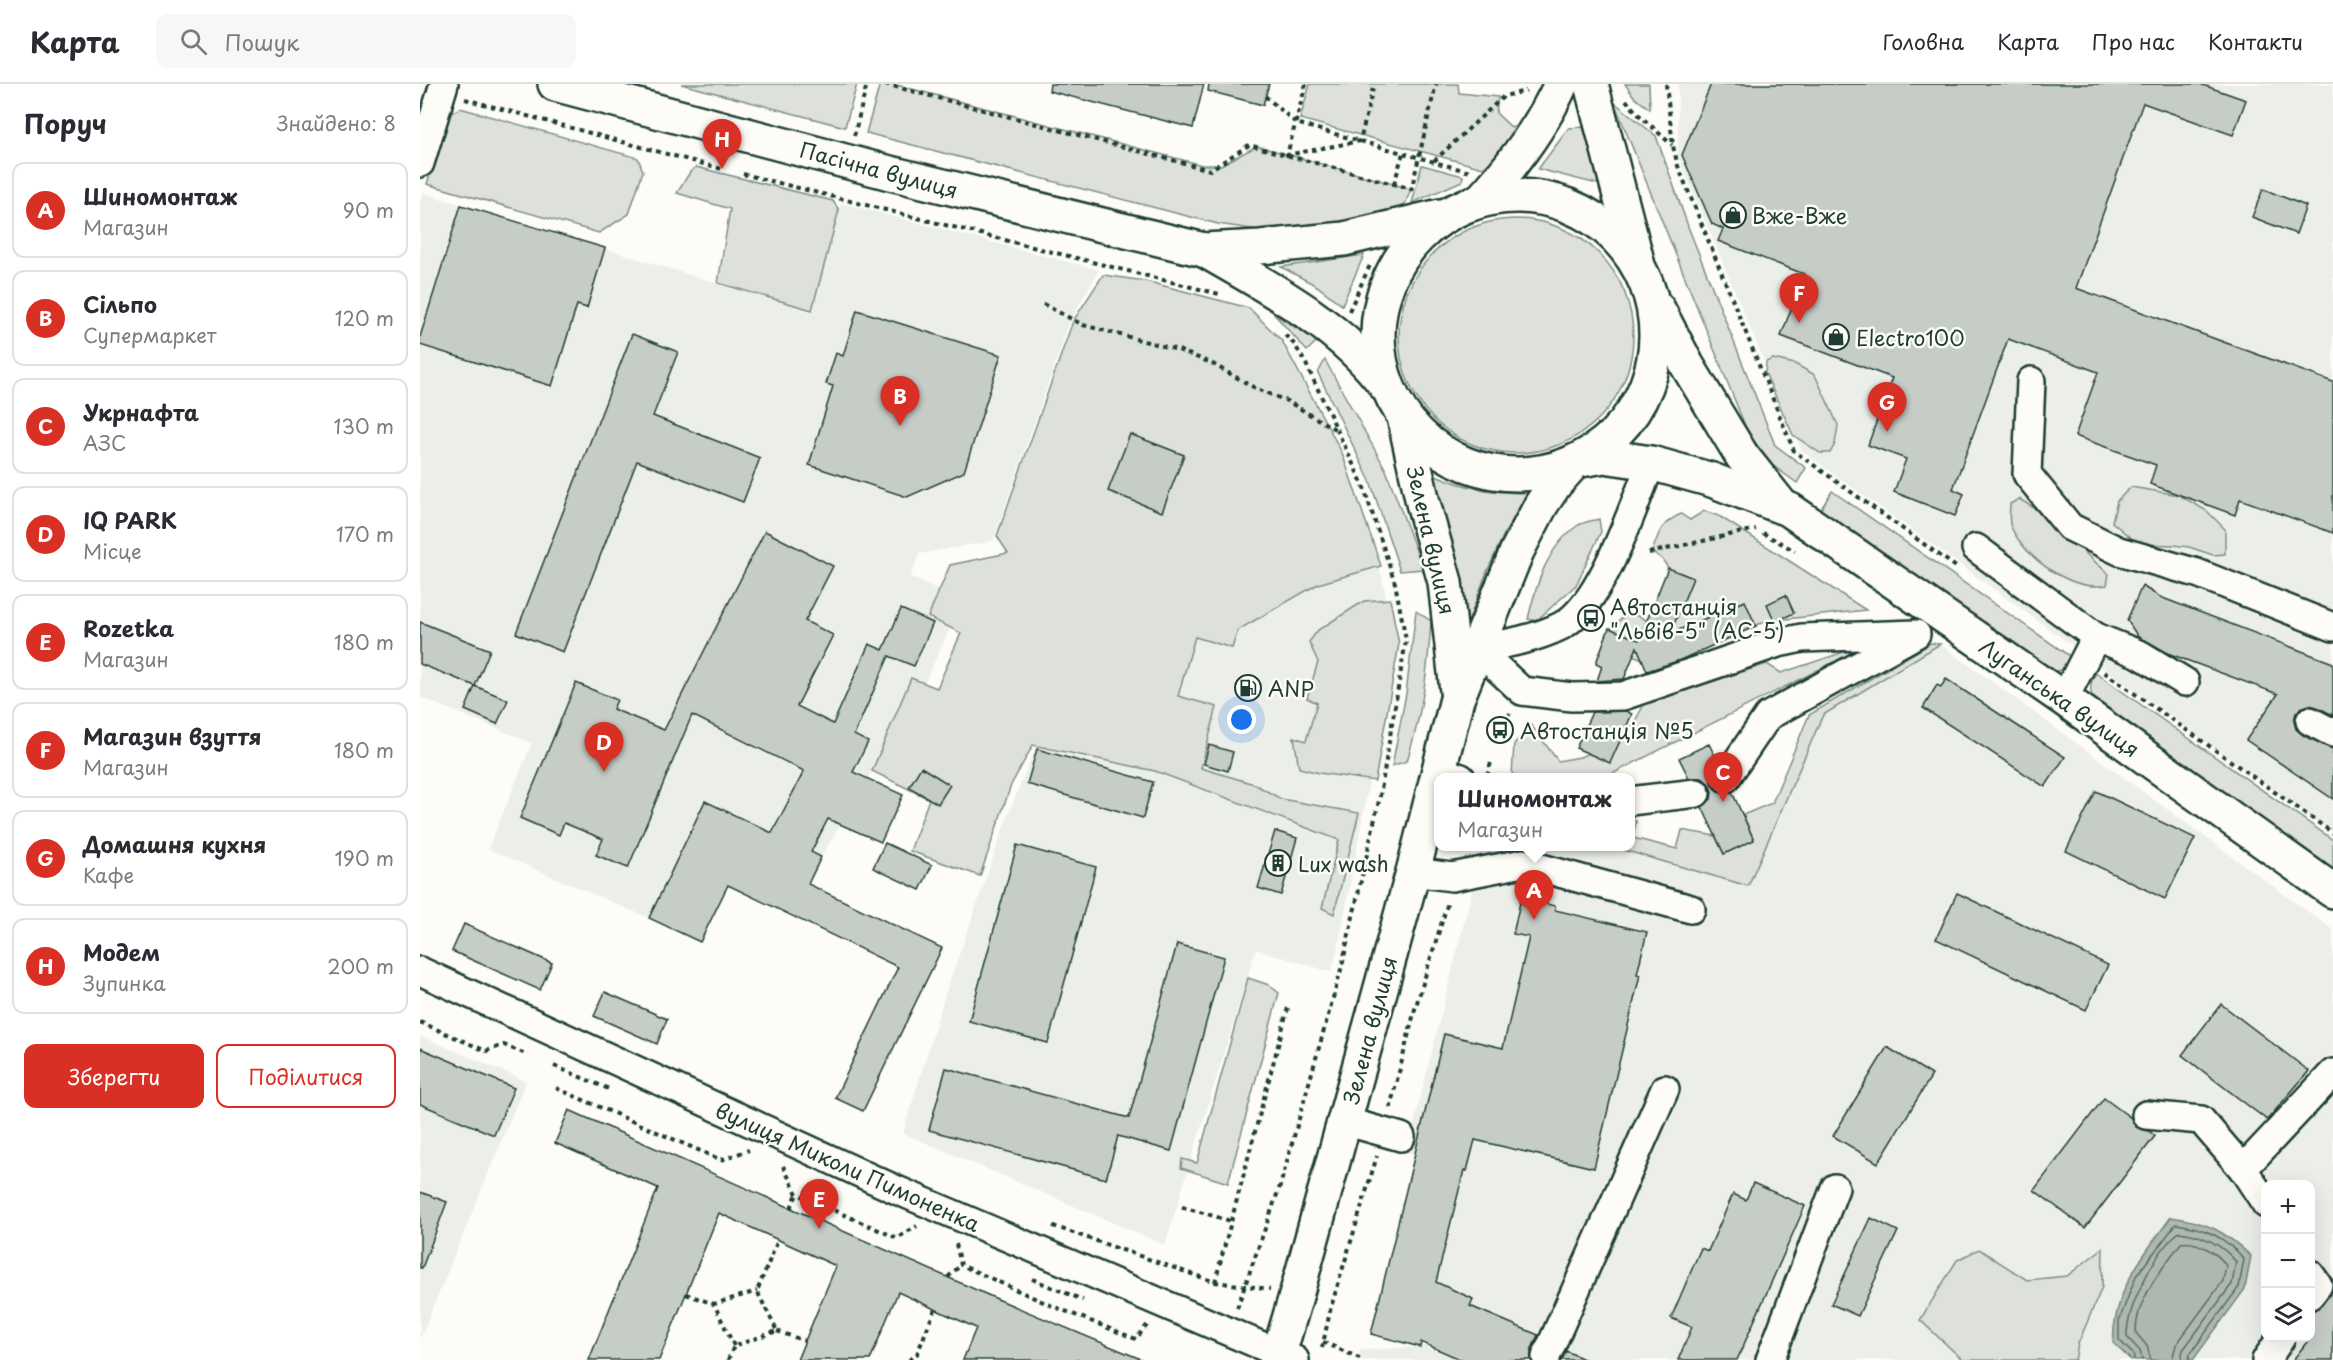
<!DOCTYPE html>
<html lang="uk">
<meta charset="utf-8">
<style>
body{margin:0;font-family:"Playpen Sans",sans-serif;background:#f7f7f7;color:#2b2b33}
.controls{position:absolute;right:18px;bottom:18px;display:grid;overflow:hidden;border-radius:12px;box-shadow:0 6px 24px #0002}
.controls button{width:54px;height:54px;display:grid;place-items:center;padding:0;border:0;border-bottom:2px solid #e1e1e2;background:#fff;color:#2b2b33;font:30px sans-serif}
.you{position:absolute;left:822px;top:636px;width:21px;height:21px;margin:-15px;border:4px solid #fff;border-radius:50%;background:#1a73e8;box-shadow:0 0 0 9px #1a73e833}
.badge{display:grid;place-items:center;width:39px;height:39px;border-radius:50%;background:#d93025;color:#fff;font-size:20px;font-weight:700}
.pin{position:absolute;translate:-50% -50px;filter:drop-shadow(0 2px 3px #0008)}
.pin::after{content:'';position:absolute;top:32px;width:21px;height:18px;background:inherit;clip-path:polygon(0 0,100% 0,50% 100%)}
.popup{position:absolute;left:1014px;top:689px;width:201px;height:78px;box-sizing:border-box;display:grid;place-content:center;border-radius:12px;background:#fff;filter:drop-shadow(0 2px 4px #0005);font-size:20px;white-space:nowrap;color:#7c7c81}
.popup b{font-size:22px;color:#2b2b33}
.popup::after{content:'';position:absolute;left:50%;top:100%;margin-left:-12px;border:12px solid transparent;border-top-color:#fff}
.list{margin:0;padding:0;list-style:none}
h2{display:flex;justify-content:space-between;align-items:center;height:78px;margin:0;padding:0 24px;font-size:26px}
h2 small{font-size:20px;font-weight:400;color:#7c7c81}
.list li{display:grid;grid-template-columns:39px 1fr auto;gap:18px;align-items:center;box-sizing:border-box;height:96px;margin:0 12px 12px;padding:0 12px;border:2px solid #e1e1e2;border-radius:12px}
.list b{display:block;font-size:22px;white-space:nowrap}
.list p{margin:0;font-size:20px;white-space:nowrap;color:#7c7c81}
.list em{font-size:20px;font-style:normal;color:#7c7c81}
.actions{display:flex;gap:12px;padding:18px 24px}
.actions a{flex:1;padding:14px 0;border:2px solid #d93025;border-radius:12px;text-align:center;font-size:21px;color:#d93025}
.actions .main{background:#d93025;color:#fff}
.icon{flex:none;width:33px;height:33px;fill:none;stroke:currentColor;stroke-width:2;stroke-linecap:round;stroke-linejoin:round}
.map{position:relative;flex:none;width:1913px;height:1276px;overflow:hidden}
header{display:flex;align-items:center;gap:36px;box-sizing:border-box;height:84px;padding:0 30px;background:#fff;border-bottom:2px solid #e1e1e2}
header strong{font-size:28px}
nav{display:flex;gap:33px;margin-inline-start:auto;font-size:21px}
.search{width:420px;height:54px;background:#f7f7f7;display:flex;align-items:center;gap:15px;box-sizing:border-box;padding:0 21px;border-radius:12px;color:#7c7c81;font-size:22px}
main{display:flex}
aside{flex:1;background:#fff}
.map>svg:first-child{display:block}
.built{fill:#eceee9;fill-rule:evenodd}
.green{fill:#dde0db;stroke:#7e8e88;stroke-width:1.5}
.water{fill:#aeb8b1;stroke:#75877f;stroke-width:1.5}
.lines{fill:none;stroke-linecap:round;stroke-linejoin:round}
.shore{stroke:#586e66;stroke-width:1.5}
.building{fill:#c6cdc7;stroke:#1f3d34;stroke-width:1.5}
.minor-casing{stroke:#1f3d34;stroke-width:32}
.major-casing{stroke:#1f3d34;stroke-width:38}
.path{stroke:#1f3d34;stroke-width:4;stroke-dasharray:4.5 4.5;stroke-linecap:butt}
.minor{stroke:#fdfcf7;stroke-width:27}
.major{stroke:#fdfcf7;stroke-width:33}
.labels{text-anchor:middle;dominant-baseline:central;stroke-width:5;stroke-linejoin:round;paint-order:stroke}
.street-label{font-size:21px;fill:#1f3d34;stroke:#fdfcf7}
.poi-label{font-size:21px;fill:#1f3d34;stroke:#fdfcf7;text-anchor:start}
</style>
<header>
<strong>Карта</strong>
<div class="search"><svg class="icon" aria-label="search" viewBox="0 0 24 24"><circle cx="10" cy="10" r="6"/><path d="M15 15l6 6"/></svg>Пошук</div>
<nav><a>Головна</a><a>Карта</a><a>Про нас</a><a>Контакти</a></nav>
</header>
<main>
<aside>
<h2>Поруч<small>Знайдено: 8</small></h2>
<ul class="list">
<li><span class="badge">A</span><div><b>Шиномонтаж</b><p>Магазин</p></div><em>90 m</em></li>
<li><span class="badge">B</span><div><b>Сільпо</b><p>Супермаркет</p></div><em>120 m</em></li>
<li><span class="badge">C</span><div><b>Укрнафта</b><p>АЗС</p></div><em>130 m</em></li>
<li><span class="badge">D</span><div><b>IQ PARK</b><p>Місце</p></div><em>170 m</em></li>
<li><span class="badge">E</span><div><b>Rozetka</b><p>Магазин</p></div><em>180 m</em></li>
<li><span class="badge">F</span><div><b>Магазин взуття</b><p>Магазин</p></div><em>180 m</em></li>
<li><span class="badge">G</span><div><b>Домашня кухня</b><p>Кафе</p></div><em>190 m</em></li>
<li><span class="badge">H</span><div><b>Модем</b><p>Зупинка</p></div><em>200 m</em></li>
</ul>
<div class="actions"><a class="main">Зберегти</a><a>Поділитися</a></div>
</aside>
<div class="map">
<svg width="1913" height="1276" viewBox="0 0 1913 1276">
<rect width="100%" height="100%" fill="#fdfcf7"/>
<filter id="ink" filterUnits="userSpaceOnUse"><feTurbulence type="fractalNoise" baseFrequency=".0167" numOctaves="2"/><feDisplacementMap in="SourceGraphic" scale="12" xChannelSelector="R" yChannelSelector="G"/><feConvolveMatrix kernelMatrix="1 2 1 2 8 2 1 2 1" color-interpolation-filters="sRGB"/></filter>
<g filter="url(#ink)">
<!-- built -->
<g class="built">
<polygon points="1258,0 1913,0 1913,749 1382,367 1258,72"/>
<polygon points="3,109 391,228 421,119 679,186 650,237 573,457 499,470 490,493 543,516 505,598 401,773 285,717 229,834 68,765 112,659 0,613 0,117"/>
<polygon points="907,469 959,480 975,559 918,865 911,888 836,865 745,1161 483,1049 525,911 587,734 621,649 770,552"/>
<path d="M1520,560L1913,846V1276H937L941,1266L1000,1263L1042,1095L987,1067L1063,763H1193L1328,802L1403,631ZM1846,1100H1890V1254H1846Z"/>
<polygon points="0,952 106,997 0,1255"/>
</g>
<!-- green -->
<g class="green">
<polygon points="261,0 437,0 425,43"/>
<polygon points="460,0 473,0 782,81 801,81 837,62 991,105 982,128 949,137 845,147 798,140 446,49"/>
<polygon points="890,0 1038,0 1039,9 1078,13 1076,29 1092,44 1109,32 1102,53 1063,84 880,35"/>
<polygon points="1205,0 1229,0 1230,25 1215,14"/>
<polygon points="1194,18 1236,52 1269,145 1355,361 1386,384 1377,399 1352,381 1328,349"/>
<polygon points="40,24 218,74 223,87 209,130 179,149 7,100 29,30"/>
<polygon points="1163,43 1181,101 1118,85 1149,44"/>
<polygon points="1002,81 1043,92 1042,97 992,119"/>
<polygon points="276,83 413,117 419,126 392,226 298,199 310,125 257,109 270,88"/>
<circle cx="1096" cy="252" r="117"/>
<polygon points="944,171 922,221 897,202 861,183"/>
<polygon points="683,191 725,197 829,224 862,257 922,369 961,482 898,500 818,546 812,564 775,553 758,612 797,623 781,684 834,700 861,715 939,729 914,830 902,824 919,756 735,687 613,661 591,701 560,792 490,767 509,715 452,687 491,594 517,604 541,549 508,533 530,481 588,469 577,452 653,237"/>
<polygon points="854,230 897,257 887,267"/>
<polygon points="1353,275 1375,280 1395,291 1418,341 1415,360 1410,369 1400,369 1373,351 1345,289 1346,278"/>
<polygon points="905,276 966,386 1003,485 980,487 950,397 898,289"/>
<path d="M1013,390C1049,405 1070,409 1109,409L1084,450L1066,490L1047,541L1040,487Z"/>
<polygon points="1711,403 1759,411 1787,427 1805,445 1805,470 1793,471 1769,463 1753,461 1718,460 1692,438 1697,417"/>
<path d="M1412,407L1655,576C1647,585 1642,588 1629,587L1399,428Z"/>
<path d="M1599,415C1635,434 1658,465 1689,490L1687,501C1651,508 1605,474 1591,443C1588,437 1590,427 1590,420Z"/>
<path d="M1284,427L1299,432L1446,526L1349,537L1274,560L1265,544L1252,548L1246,562L1230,578L1205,568L1189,546L1205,531L1219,532L1237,542L1251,514L1264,515L1273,494L1248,484L1242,475L1232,468C1239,448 1241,439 1261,430L1270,436Z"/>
<path d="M1179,435L1181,448L1156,501L1116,537L1108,535C1116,501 1127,463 1157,442C1163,438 1172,437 1179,435Z"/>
<polygon points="970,515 979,560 955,697 899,689 879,684 874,653 886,657 897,619 887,614 898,578 889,558 898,546 944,517"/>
<path d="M996,527L1011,537C1008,587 1002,629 987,677L972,682L986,610Z"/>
<polygon points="1511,559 1520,560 1403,631 1328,802 1193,763 1210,762 1210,735 1216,737 1213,754 1257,765 1262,746 1295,752 1304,770 1334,756 1323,731 1352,719 1389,631"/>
<polygon points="1433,565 1428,571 1186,693 1104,694 1092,691 1094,660 1111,641 1138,677 1160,673 1206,653 1225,619 1347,580 1361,589"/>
<path d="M1676,589L1913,756V787L1675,621C1670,608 1668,601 1676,589Z"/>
<polygon points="828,894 849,901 859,909 808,1099 761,1084 762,1075 777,1079"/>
<polygon points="1683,1164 1682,1203 1658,1260 1655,1276 1543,1276 1500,1236 1537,1176 1559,1165 1607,1196 1647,1192"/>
</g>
<!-- water -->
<path class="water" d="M1751,1133C1788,1138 1804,1147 1831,1172L1825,1205L1773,1276H1711L1693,1259C1694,1205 1721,1175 1751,1133Z"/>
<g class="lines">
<!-- shore -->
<g class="shore">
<path d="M1714,1276L1713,1270L1699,1256V1237L1716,1192L1756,1140C1782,1143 1807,1154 1824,1175L1819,1203L1770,1270L1769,1276"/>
<path d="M1722,1276L1720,1267L1707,1253C1706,1224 1736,1166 1759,1148C1781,1150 1803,1161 1816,1178L1812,1200L1763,1266L1761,1276"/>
<path d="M1731,1276L1727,1262L1716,1249C1715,1217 1743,1183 1761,1159C1776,1156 1799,1169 1806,1182L1803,1197L1756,1261L1752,1276"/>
</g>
</g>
<!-- building -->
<g class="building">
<polygon points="630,0 784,0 773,44 629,7"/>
<polygon points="789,0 849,0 843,21 788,7"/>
<polygon points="1291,0 1780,0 1826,16 1813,51 1723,19 1656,204 1913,298 1913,449 1820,415 1815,431 1730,400 1736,381 1655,352 1678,288 1588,255 1533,405 1544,410 1535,432 1474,408 1486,375 1448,361 1472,294 1361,252 1384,190 1298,157 1303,145 1292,140 1262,71"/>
<polygon points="1843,105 1886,122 1876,150 1832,133"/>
<polygon points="41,121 185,164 167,224 157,221 132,302 0,261 0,253"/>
<polygon points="437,226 581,271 544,388 487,413 389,381 413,302 406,300 416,269 423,272"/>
<polygon points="212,250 258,268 233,332 340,374 323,418 217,377 143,568 96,549"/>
<polygon points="710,350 764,371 742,428 688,407"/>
<polygon points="345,447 413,482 385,537 413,551 377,622 413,640 449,560 463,566 481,525 513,539 494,582 469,572 434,651 448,658 433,688 483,711 461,758 408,735 391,768 401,773 388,800 522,864 443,1027 415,1014 478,883 308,801 280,858 229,834 285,717 352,749 384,687 272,631 208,784 176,771 183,755 144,739 139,751 100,734 156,599 197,616 193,625 244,646"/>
<polygon points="1248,484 1273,494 1250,550 1325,517 1336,542 1258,577 1227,587 1217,563 1204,595 1177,597 1182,582 1176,579 1189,544 1219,556"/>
<polygon points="1722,502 1740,513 1913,579 1913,631 1897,623 1889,621 1881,624 1876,629 1874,637 1876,645 1883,651 1913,665 1913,715 1826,656 1858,610 1750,570 1718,553 1707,536"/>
<polygon points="1366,511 1374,529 1355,538 1347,520"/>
<polygon points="0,538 70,566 55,602 0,580"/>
<polygon points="1526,595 1645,673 1625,703 1503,624 1517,601 1521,603"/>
<polygon points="55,602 88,616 77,640 45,626"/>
<polygon points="1206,627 1212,630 1190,679 1156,664 1172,628"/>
<polygon points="1289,660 1298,678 1290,692 1292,700 1298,707 1305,710 1312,708 1334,756 1304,770 1282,723 1291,715 1292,708 1289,700 1282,694 1269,694 1259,674"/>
<polygon points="789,661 813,668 808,687 784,680"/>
<polygon points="617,665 733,698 723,734 607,700"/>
<polygon points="501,683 530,701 518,720 489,703"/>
<polygon points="1676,707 1775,754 1745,815 1646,767"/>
<polygon points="855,747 877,754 861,811 838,804"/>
<polygon points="465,759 512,781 500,806 453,784"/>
<polygon points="597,761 676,783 628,959 549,937"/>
<polygon points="1537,809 1688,881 1666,926 1516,855"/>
<polygon points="1101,814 1135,822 1135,826 1227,848 1217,890 1220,891 1174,1084 1055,1056 1047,1087 1044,1086 1016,1198 1053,1215 1050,1222 1118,1251 1111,1267 1111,1276 1042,1276 1001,1258 1000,1263 951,1250 1024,950 1083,964 1109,853 1093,850"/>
<polygon points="44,840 132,879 120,906 32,867"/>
<polygon points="757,860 804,873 751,1067 698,1052 686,1095 509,1046 526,984 709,1034"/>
<polygon points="185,908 247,935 237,960 174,932"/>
<polygon points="1801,920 1889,987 1847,1036 1762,971"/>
<polygon points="1467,963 1512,991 1458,1079 1413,1052"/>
<polygon points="0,964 94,1004 74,1051 0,1020"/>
<polygon points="1684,1014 1711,1034 1716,1043 1729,1047 1735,1052 1665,1144 1614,1106"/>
<polygon points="149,1026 570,1212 723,1276 543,1276 556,1244 478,1208 450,1276 377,1276 416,1182 299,1129 239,1276 169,1276 238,1104 135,1059"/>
<polygon points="1333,1099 1385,1122 1317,1276 1258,1276 1272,1243 1251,1234 1281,1164 1288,1167 1313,1110 1326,1116"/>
<polygon points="0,1108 27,1118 2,1184 0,1184"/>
<polygon points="1451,1134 1478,1147 1438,1232 1411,1220"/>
<polygon points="1913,1204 1913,1276 1873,1276 1890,1254 1890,1229 1902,1221"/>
<polygon points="1146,1267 1166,1276 1142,1276"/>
</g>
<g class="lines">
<defs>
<g id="minor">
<polyline points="0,79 24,0"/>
<polyline points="1611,297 1607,390 1650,443 1699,467 1777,489 1913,543"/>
<polyline points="1556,464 1676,553 1644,615"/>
<polyline points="1676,553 1721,571 1765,598"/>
<polyline points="1057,565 1102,607 1152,613 1203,612 1358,559 1382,554 1496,550"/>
<path d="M1057,565C1085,560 1115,555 1141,542C1182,521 1213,422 1231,379"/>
<polyline points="1890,637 1913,649"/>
<polyline points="1019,686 1041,694"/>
<polyline points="1306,694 1348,632 1491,553"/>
<polyline points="1210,717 1276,709"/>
<polyline points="993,788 1032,793 1103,779 1271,825"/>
<polyline points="0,887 479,1107 875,1276"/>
<polyline points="1726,1031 1781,1036 1823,1085"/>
<polyline points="924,1037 981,1053"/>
<polyline points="1846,1120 1823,1085 1913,989"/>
<polyline points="1890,1190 1898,1201 1890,1211"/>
<polyline points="1126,1273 1245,1005"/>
<polyline points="1350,1276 1415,1104"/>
<polyline points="1846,1276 1861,1254"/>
</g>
<g id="major">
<polyline points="135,0 470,89 784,166 840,163 924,155 1020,132"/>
<polyline points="1171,0 1217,177"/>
<circle cx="1097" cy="251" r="139"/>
<path d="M1061,116C1093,81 1121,44 1141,0"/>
<path d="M784,166C848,203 921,241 966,302"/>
<polyline points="1238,225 1267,281 1322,372 1362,422"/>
<polyline points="984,333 1003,419 1025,498 1037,607"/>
<polyline points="1161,376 1184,372 1231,379 1292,396 1370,426 1644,615 1913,807"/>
<polyline points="857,1276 876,1212 993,788 1037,615 1097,467 1121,421 1135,400 1151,382"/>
</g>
</defs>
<!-- minor casing -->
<use href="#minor" class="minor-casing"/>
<!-- major casing -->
<use href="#major" class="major-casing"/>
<!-- path -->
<g class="path">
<polyline points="465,0 790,86 829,61 992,105"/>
<polyline points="886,0 867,71 940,57 954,0"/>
<polyline points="1246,0 1253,62 1258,82 1374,367 1536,483"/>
<polyline points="845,12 876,39 1050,88"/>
<polyline points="45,15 302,85"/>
<polyline points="1206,16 1217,29 1252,61"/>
<polyline points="434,52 447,0"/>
<polyline points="1014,77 1084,12 1106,7"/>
<polyline points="323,90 799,210"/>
<polyline points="974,100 983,69"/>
<polyline points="991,107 1016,0"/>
<polyline points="623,220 663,241 758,266 791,279 837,305 867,317 918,347"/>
<polyline points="929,227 951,179"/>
<polyline points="1343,449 1375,467"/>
<polyline points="1229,469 1336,445"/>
<polyline points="1684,588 1913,749"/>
<polyline points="1080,646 1090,629"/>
<polyline points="1067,692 1072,675"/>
<polyline points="0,938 66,967 84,961 108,971"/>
<polyline points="134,982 189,1005"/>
<polyline points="136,1004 301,1076 329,1066"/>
<polyline points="970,1024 995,925 1028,818"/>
<polyline points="363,1082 377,1110 477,1154 497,1142"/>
<polyline points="762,1123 811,1137"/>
<polyline points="371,1124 377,1110"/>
<polyline points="633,1142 795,1198 850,1205"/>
<polyline points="536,1160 541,1181 630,1221 716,1255 728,1240"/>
<polyline points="528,1193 541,1181"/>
<polyline points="612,1195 663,1216"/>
<polyline points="795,1198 869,920"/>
<polyline points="266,1210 294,1220"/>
<polyline points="817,1224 860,1102 922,882 960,712 986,556 975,499 943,401 886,280 875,261 865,251"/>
<polyline points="357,1247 385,1257"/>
<polyline points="903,1258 944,1276"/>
<polyline points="314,1262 294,1220 337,1207"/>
<polyline points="902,1264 911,1223 957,1072"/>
<polyline points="308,1276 314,1262 357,1247 337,1207 358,1156"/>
<polyline points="489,1276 497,1270 515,1225"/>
</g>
<!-- minor -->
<use href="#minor" class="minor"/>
<!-- major -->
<use href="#major" class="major"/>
</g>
</g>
<!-- icons -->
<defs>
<symbol id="shop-ring" viewBox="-11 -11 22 22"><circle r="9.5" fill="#fdfcf7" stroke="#1f3d34" stroke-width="1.5"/><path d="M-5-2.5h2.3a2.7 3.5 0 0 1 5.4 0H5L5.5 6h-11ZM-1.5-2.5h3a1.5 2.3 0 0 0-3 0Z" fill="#1f3d34"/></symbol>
<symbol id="bus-ring" viewBox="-11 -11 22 22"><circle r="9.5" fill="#fdfcf7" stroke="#1f3d34" stroke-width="1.5"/><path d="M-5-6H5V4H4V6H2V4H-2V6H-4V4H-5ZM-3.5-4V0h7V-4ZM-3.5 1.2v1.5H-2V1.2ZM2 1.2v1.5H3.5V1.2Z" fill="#1f3d34"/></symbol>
<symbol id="fuel-ring" viewBox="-11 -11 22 22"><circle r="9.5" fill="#fdfcf7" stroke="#1f3d34" stroke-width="1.5"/><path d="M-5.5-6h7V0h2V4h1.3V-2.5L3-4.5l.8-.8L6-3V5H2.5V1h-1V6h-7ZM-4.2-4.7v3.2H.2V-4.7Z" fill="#1f3d34"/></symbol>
<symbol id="building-ring" viewBox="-11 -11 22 22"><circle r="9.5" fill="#fdfcf7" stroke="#1f3d34" stroke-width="1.5"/><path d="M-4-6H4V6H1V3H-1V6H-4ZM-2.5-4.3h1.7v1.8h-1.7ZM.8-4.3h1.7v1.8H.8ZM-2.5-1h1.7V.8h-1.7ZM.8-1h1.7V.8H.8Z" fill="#1f3d34"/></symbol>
</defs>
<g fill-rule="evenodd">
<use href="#shop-ring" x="1298" y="116" width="30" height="30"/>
<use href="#shop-ring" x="1401" y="238" width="30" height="30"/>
<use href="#bus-ring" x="1156" y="519" width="30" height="30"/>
<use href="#fuel-ring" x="813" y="589" width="30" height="30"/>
<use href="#bus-ring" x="1065" y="631" width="30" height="30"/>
<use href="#building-ring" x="843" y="764" width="30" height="30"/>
</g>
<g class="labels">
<!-- street labels -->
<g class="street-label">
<text transform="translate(459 85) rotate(15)">Пасічна вулиця</text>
<text transform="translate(1012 456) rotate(77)">Зелена вулиця</text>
<text transform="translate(1640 613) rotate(35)">Луганська вулиця</text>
<text transform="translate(949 946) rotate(-75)">Зелена вулиця</text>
<text transform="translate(428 1082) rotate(24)">вулиця Миколи Пимоненка</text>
</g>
<!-- poi labels -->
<g class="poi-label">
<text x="1332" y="131">Вже-Вже</text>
<text x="1436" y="253">Electro100</text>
<text x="1190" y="522">Автостанція<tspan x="1190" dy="24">"Львів-5" (АС-5)</tspan></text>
<text x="848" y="604">ANP</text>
<text x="1100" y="646">Автостанція №5</text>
<text x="878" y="779">Lux wash</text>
</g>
</g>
</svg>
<div class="controls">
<button>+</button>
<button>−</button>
<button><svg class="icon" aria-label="layers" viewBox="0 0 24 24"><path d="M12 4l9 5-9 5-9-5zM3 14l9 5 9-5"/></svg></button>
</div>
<div class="you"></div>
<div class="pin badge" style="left:1114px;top:836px">A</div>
<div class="popup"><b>Шиномонтаж</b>Магазин</div>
<div class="pin badge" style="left:480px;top:342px">B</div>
<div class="pin badge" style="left:1303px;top:718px">C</div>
<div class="pin badge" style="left:184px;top:688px">D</div>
<div class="pin badge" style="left:399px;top:1145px">E</div>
<div class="pin badge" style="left:1379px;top:239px">F</div>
<div class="pin badge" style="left:1467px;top:348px">G</div>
<div class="pin badge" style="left:302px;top:85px">H</div>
</div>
</main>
